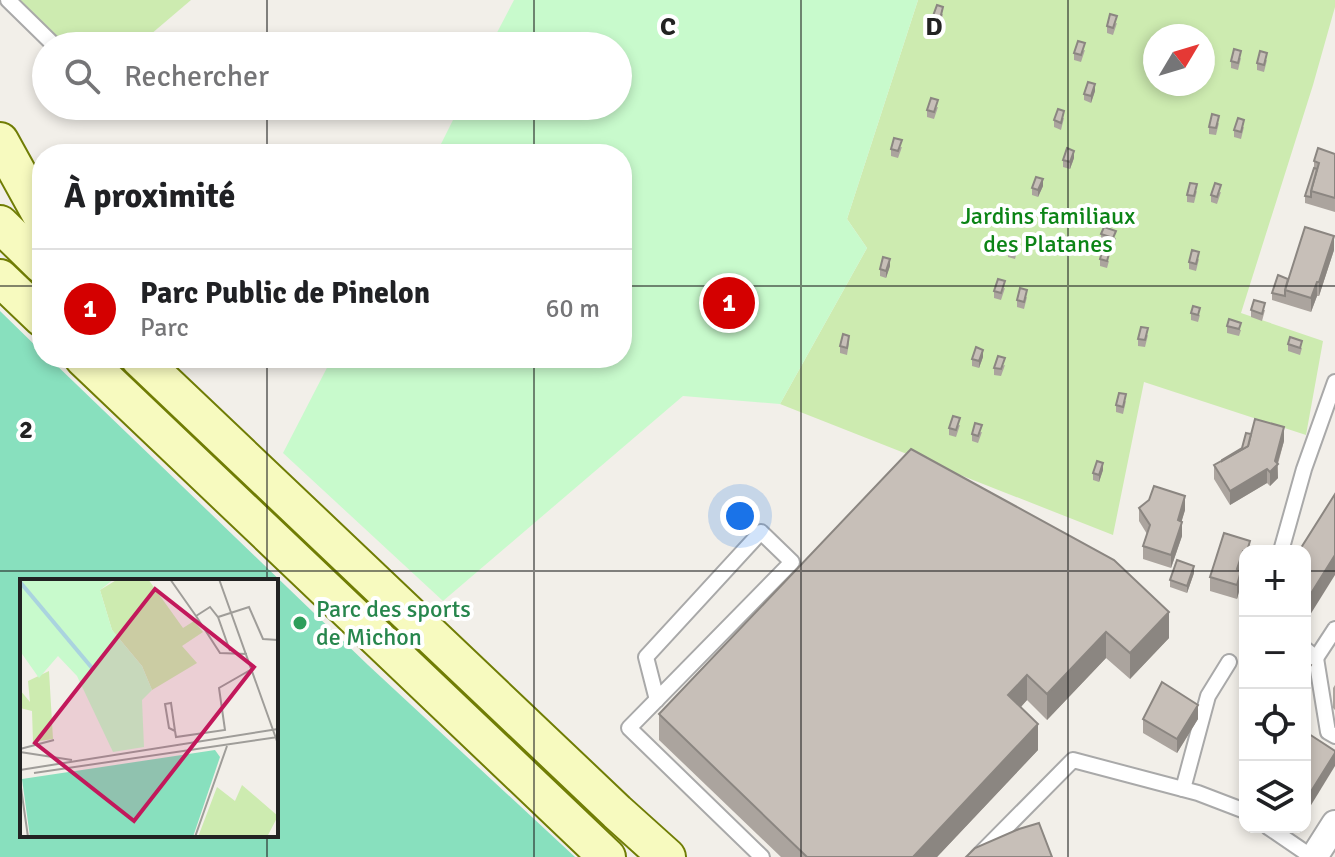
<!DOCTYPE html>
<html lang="fr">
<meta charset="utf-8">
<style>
body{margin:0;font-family:Signika,sans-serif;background:#f6f6f6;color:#202124}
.controls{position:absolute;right:24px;bottom:24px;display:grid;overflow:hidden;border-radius:16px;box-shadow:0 4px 12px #0003}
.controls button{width:72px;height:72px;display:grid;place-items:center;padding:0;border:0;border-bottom:2px solid #e0e0e0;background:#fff;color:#202124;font:40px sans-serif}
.compass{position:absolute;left:1143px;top:24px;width:72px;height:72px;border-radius:50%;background:#fff;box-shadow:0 4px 12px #0003;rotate:52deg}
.you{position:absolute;left:740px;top:516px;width:28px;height:28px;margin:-20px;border:6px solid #fff;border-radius:50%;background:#1a73e8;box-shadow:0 0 0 12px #1a73e833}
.badge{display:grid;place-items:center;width:52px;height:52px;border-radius:50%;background:#d40000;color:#fff;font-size:26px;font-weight:700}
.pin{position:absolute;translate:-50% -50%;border:4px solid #fff;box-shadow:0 2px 8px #0006}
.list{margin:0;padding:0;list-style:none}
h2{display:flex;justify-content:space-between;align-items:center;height:104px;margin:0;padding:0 32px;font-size:34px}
h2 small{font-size:26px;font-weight:400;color:#757577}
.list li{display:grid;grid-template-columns:52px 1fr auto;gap:24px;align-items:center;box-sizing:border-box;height:120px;padding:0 32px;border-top:2px solid #e0e0e0}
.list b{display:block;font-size:30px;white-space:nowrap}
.list p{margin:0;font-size:26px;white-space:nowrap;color:#757577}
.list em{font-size:26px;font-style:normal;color:#757577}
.icon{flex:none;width:44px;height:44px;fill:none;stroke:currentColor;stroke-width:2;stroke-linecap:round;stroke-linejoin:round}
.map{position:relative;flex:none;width:1335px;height:857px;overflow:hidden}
.search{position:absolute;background:#fff;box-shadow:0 4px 12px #0003;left:32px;top:32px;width:600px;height:88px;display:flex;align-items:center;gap:20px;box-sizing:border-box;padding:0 28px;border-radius:44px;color:#757577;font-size:30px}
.panel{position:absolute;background:#fff;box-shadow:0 4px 12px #0003;left:32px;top:144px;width:600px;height:224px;border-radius:32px}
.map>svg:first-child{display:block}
.grass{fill:#cdebb0;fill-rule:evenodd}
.park{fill:#c8facc}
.pitch{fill:#88e0be;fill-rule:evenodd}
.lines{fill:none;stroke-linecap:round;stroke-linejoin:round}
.service-casing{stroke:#a9a9a9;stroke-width:18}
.minor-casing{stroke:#a9a9a9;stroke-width:30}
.secondary-casing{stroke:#707d05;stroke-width:40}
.service{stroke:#fff;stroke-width:14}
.minor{stroke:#fff;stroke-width:26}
.secondary{stroke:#f7fabf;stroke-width:36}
.wall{fill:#aba49e}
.shaded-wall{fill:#8b8681}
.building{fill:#c7bfb8;stroke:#8b8681;stroke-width:2}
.grid{fill:none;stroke:#222;stroke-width:2;stroke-opacity:0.55}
.leisure-dot{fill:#2e9e5b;stroke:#fff;stroke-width:3}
.labels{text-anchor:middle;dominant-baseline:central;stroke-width:8;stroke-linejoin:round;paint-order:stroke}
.park-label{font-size:24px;fill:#0c8416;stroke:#fff}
.leisure-label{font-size:24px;fill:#27864d;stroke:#fff;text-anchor:start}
.inset-river{fill:none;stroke:#aad3df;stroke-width:4}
.inset-road{fill:none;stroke:#9f9d99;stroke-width:2}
.view{fill:#c2185b;fill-opacity:0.15;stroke:#c2185b;stroke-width:4}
.inset-edge{fill:none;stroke:#222;stroke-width:4}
.grid-label{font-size:26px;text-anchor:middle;font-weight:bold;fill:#222;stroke:#fff;stroke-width:8;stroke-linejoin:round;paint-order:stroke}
</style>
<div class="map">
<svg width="1335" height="857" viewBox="0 0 1335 857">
<rect width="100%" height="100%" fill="#f2efe9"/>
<!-- grass -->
<g class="grass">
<polygon points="19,0 191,0 137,46 64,46"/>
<path d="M918,0H1335V7L1313,85L1241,313L1323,341L1306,435L1144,382L1113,535L780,404L867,248L847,219ZM1155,36H1203V84H1155Z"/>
</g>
<!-- park -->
<polygon class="park" points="514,0 918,0 847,219 867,248 780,404 683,396 443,601 283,453 332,358 622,358 622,154 436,154 460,106 618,106 618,46 490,46"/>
<!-- pitch -->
<path class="pitch" d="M0,311L42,352V358H49L368,665L575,857H0ZM22,581H276V835H22Z"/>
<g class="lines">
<defs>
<g id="service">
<polyline points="8,0 55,46"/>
<polyline points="1281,551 1304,469 1335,382"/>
<polyline points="1305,649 1316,658 1328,732 1335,736"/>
<polyline points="1316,658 1335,629"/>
<polyline points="657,700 646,657 761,532 792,562 629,728 762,857"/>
<polyline points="1183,789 1208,696 1229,662"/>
<polyline points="1268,827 1312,857"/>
<polyline points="977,857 1073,760 1198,793 1245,811"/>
</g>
<polyline id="minor" points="1314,857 1335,824"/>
<g id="secondary">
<polyline points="0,141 42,217"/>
<polyline points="0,224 42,265"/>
<polyline points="0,278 42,318"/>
<polyline points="83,358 607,857"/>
<polyline points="139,358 617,812 667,857"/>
</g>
</defs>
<!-- service casing -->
<use href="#service" class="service-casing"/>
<!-- minor casing -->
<use href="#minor" class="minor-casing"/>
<!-- secondary casing -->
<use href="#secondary" class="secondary-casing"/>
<!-- service -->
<use href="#service" class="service"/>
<!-- minor -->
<use href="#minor" class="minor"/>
<!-- secondary -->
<use href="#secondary" class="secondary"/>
</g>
<!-- wall -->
<g class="wall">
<polygon points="943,14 940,26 933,23 933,16"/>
<polygon points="1117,23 1113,35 1107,33 1107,26"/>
<polygon points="1085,50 1081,62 1074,60 1074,53"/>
<polygon points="1241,58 1238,70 1231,68 1231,61"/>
<polygon points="1267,60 1264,72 1257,70 1257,63"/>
<polygon points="1095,91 1091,103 1084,100 1084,94"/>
<polygon points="938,107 934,119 927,117 927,110"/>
<polygon points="1064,118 1061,130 1054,127 1054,120"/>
<polygon points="1219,123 1216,135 1209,134 1209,127"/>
<polygon points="1244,127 1241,139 1234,137 1234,130"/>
<polygon points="902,147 898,158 891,156 891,149"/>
<polygon points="1335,154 1335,212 1305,203 1305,196 1314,168 1314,161"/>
<polygon points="1074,158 1070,169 1063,167 1063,160"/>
<polygon points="1043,186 1038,197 1032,195 1032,188"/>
<polygon points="1197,191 1194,203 1187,202 1187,195"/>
<polygon points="1221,192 1217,204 1211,202 1211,195"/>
<polygon points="1101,234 1116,238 1113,245 1101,241"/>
<polygon points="1008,250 1017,252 1015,259 1008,257"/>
<polygon points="1334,250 1319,296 1317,296 1311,312 1272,300 1272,293 1288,279"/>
<polygon points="1100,259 1109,261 1107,268 1100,266"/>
<polygon points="1199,259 1196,271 1189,269 1189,262"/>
<polygon points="890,266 886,278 880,276 880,269"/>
<polygon points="1005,288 1001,300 994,298 994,291"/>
<polygon points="1027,297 1024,309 1017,307 1017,300"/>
<polygon points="1251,310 1265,310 1262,321 1251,317"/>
<polygon points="1191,313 1200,315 1198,322 1191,320"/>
<polygon points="1227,326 1241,330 1239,336 1227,333"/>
<polygon points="1148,335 1145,347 1138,346 1138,339"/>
<polygon points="849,343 847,355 840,353 840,346"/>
<polygon points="1288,344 1302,348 1300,355 1288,351"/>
<polygon points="983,357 979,368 972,366 972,359"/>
<polygon points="1005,365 1001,376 994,375 994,368"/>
<polygon points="1126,401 1123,414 1116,412 1116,405"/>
<polygon points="960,425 956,437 949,435 949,428"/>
<polygon points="982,432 978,443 972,441 972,434"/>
<polygon points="1284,441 1278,464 1278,478 1270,486 1267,483 1230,505 1214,479 1214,465"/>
<polygon points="911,449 1169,638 1130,679 1106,658 1047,720 1027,700 1021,707 1038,750 937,857 781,857 659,740 659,714"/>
<polygon points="1103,470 1099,482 1093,480 1093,473"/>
<polygon points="1139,508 1185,510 1181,522 1182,536 1171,568 1143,559 1143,546 1147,534 1139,521"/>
<polygon points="1224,533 1250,551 1245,551 1245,566 1243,565 1241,571 1241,584 1237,599 1210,591 1210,577"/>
<polygon points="1194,573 1187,593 1170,587 1170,580"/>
<polygon points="1335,685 1335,710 1333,708 1333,688"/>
<polygon points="1143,719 1198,719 1177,753 1143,733"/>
</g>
<!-- shaded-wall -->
<g class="shaded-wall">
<polygon points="1095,84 1095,91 1091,103 1091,96"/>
<polygon points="1074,151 1074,158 1070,169 1070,162"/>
<polygon points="1043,179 1043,186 1038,197 1038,190"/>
<polygon points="1334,236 1334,250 1319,296 1319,282"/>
<polygon points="890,259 890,266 886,278 886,271"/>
<polygon points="1317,282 1317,296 1311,312 1311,298"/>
<polygon points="983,350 983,357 979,368 979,361"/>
<polygon points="1284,427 1284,441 1277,465 1278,478 1270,486 1270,472"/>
<polygon points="1103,463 1103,470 1099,482 1099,475"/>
<polygon points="1267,469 1267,483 1230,505 1230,491"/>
<polygon points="1185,496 1185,510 1180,527 1182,522 1182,536 1171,568 1171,555 1178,520"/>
<polygon points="1243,551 1243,565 1237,583 1237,569"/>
<polygon points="1335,555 1335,575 1305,623 1305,603"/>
<polygon points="1194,566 1194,573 1187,593 1187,586"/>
<polygon points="1241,571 1241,584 1237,599 1237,585"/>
<polygon points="1169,612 1169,638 1130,679 1130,653"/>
<polygon points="1106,632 1106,658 1047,720 1047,694"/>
<polygon points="1311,665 1311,679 1305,688 1305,674"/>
<polygon points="1027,675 1027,700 1008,721 1008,695"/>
<polygon points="1198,705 1198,719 1177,753 1177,739"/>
<polygon points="1038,724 1038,750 937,857 913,857"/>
<polygon points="1335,753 1335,766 1305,815 1305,801"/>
</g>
<!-- building -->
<g class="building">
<polygon points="937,5 943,7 940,19 933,16"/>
<polygon points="1110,14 1117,16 1113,28 1107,26"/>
<polygon points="1078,41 1085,43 1081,55 1074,53"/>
<polygon points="1234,49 1241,51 1238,63 1231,61"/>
<polygon points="1260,51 1267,53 1264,65 1257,63"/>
<polygon points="1088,82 1095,84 1091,96 1084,94"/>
<polygon points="931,98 938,100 934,112 927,110"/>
<polygon points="1058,109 1064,111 1061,123 1054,120"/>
<polygon points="1212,114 1219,116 1216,128 1209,127"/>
<polygon points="1238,118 1244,120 1241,132 1234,130"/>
<polygon points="894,138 902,140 898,151 891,149"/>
<polygon points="1067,148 1074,151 1070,162 1063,160"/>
<polygon points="1318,148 1335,154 1335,198 1311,191 1319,163 1314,161"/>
<polygon points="1314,168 1317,169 1311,191 1311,197 1305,196"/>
<polygon points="1036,177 1043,179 1038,190 1032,188"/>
<polygon points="1190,183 1197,184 1194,196 1187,195"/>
<polygon points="1215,183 1221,185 1217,197 1211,195"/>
<polygon points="1104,227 1116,231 1113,238 1101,234"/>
<polygon points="1305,227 1334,236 1319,282 1317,282 1311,298 1285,290"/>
<polygon points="1010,243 1017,246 1015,252 1008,250"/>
<polygon points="1192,250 1199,252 1196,264 1189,262"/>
<polygon points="1102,252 1109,254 1107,261 1100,259"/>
<polygon points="883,257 890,259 886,271 880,269"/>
<polygon points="1278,275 1288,279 1285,290 1285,296 1272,293"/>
<polygon points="998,279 1005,281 1001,293 994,291"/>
<polygon points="1020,288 1027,290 1024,302 1017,300"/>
<polygon points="1254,300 1265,303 1262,314 1251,310"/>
<polygon points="1193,306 1200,308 1198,315 1191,313"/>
<polygon points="1229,319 1241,323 1239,329 1227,326"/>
<polygon points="1141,327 1148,328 1145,340 1138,339"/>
<polygon points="843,334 849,336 847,348 840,346"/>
<polygon points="1290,337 1302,341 1300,348 1288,344"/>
<polygon points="976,347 983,350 979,361 972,359"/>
<polygon points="998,356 1005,358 1001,369 994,368"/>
<polygon points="1119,393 1126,394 1123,407 1116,405"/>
<polygon points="953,416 960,418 956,430 949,428"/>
<polygon points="1255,419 1284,427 1275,461 1278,464 1270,472 1267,469 1230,491 1214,465 1248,446"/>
<polygon points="975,423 982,425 978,436 972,434"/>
<polygon points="1246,433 1251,434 1248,446 1222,461 1222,460 1242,448"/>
<polygon points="911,449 1114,560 1169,612 1130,653 1106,632 1047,694 1027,675 1008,695 1038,724 913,857 807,857 659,714"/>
<polygon points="1097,461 1103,463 1099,475 1093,473"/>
<polygon points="1154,486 1185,496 1178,520 1182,522 1171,555 1143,546 1150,525 1139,508 1149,500"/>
<polygon points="1335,494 1335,555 1305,603 1305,551 1299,551"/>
<polygon points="1224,533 1250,541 1247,551 1243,551 1237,569 1241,571 1237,585 1210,577"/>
<polygon points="1177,560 1194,566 1187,586 1170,580"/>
<polygon points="1305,661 1311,665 1305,674"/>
<polygon points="1162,682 1198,705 1177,739 1143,719"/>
<polygon points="1309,734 1335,751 1335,753 1305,801 1305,741"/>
<polygon points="1039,823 1052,857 966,857 975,848 1019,829"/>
</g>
<!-- grid -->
<path class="grid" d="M267,0V46M534,0V46M801,0V857M1068,0V857M267,106V154M534,106V154M0,286H42M622,286H1335M267,358V581M534,358V857M0,571H1245M1305,571H1335M267,835V857"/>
<!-- markers -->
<circle class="leisure-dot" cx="300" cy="623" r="8"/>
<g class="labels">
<!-- park labels -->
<g class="park-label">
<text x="1048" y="216">Jardins familiaux<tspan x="1048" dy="28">des Platanes</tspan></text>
</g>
<!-- leisure labels -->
<g class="leisure-label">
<text x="316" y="609">Parc des sports<tspan x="316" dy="28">de Michon</tspan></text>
</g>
</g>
<!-- overview -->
<g transform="translate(20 579)">
<rect width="258" height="258" fill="#f2efe9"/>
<path d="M98,0H128L163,49L174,42L183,53L162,67L177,84L132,111L122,87L92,51L80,11ZM29,92L33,160L13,163L12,132L0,129V111L10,123L8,102ZM222,206L258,237L247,258H178L197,208L215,222Z" fill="#cdebb0"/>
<path d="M0,0H94L80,11L92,51L122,87L132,111L122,121L124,168L93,173L57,97L38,77L19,99L0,72Z" fill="#c8facc"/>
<path d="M195,171L200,178L173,258H10L2,200Z" fill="#88e0be"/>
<path class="inset-river" d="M0,3L72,89"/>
<path class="inset-road" d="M150,0L176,37L190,28L198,38L229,28L243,60L258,61M199,0L258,165M176,37L200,74L227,75M198,38L210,72M155,152L149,149L145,125L151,124L155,152L156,158L205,151L199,109L232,90M0,170L34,161M0,173L52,181M0,191L258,150M14,194L258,158M0,202L8,258M175,258L207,167"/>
<path class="view" d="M135,10L234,88L114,242L15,164Z"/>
<rect width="258" height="258" class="inset-edge"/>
</g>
<g class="grid-label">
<text x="668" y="35">C</text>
<text x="934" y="35">D</text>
<text x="26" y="438">2</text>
</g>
</svg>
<div class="controls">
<button>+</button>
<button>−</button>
<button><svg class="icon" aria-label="locate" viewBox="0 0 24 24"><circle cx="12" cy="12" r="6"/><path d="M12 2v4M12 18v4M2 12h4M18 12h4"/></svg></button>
<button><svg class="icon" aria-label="layers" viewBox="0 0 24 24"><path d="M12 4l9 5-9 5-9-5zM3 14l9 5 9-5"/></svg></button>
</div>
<svg class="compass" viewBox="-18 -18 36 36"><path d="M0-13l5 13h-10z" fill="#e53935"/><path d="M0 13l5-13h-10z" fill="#757577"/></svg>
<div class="you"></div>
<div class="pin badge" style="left:729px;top:303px">1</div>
<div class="search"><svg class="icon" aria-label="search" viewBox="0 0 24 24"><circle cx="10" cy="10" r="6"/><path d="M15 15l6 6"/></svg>Rechercher</div>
<section class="panel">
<h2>À proximité<small></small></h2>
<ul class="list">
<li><span class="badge">1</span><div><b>Parc Public de Pinelon</b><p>Parc</p></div><em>60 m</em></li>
</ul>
</section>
</div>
